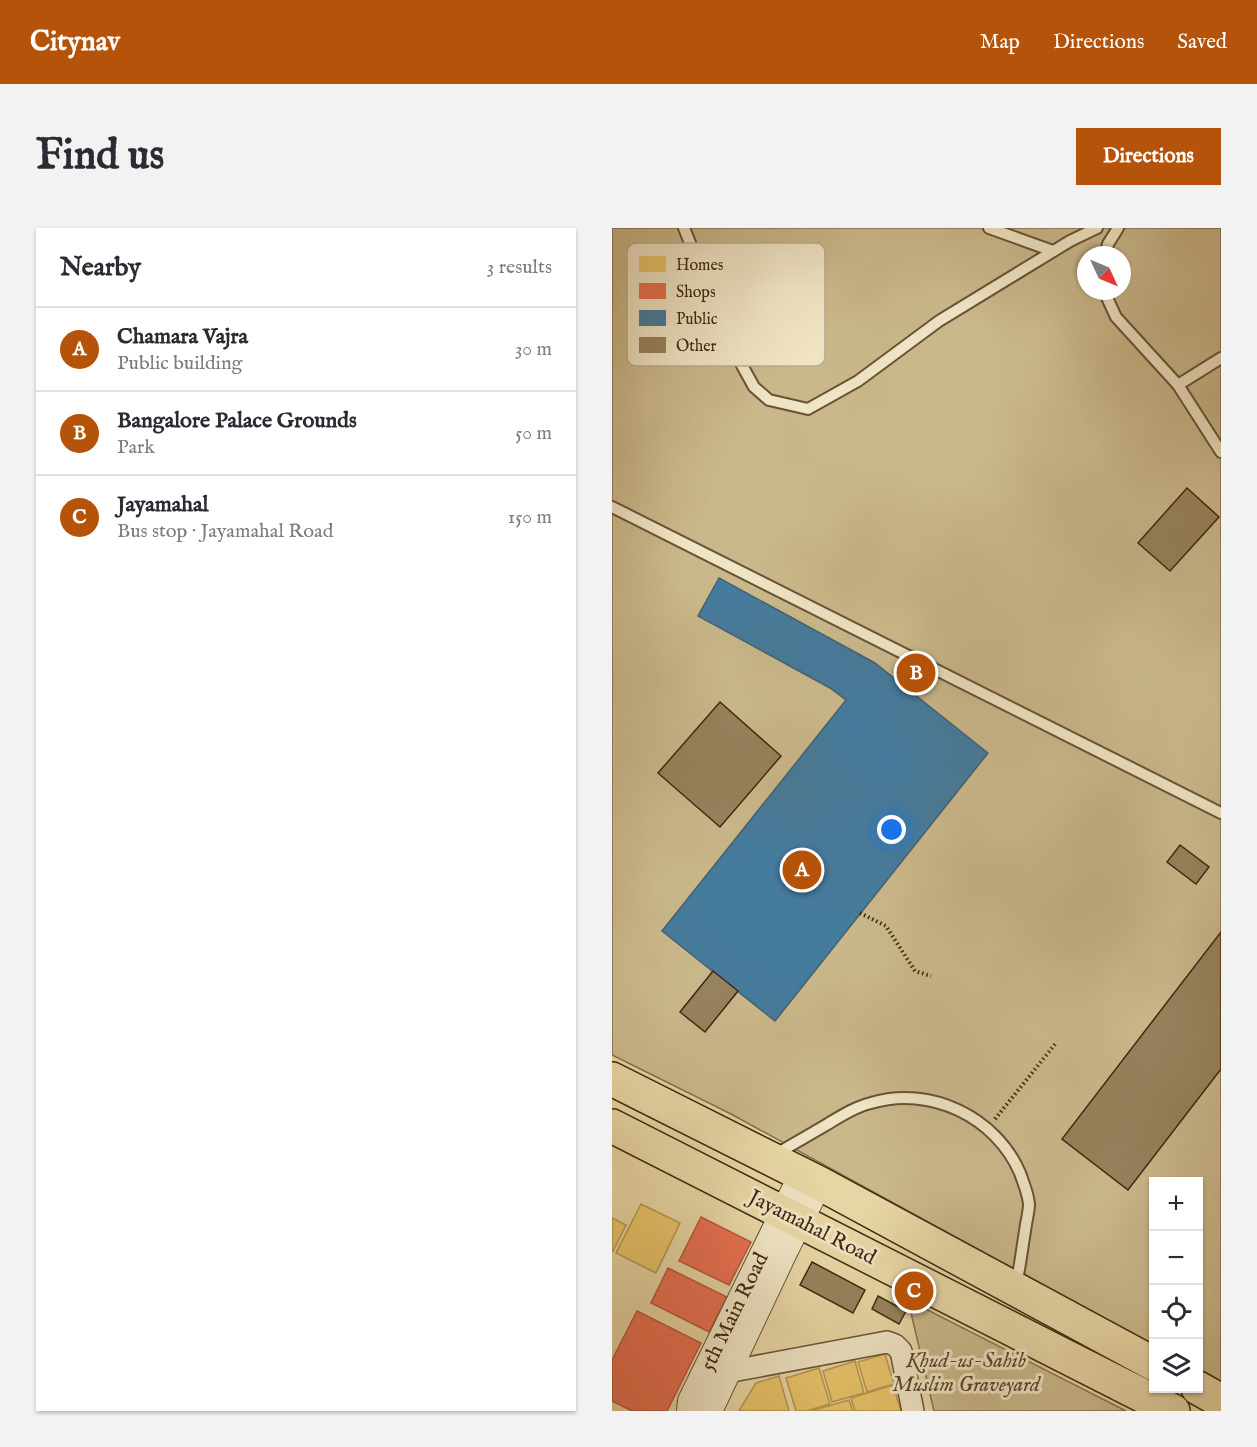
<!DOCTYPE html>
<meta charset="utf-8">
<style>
body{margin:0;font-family:"IM FELL English",serif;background:#f2f2f3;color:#2b2b33}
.controls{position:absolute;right:18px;bottom:18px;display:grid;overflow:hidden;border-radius:0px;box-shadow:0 2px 4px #0004}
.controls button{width:54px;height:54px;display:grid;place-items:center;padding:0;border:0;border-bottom:2px solid #e1e1e2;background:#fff;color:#2b2b33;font:30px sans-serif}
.compass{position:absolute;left:465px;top:18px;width:54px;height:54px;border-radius:50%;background:#fff;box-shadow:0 2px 4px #0004;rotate:134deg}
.you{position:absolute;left:280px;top:602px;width:21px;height:21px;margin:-15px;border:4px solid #fff;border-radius:50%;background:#1a73e8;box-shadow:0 0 0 9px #1a73e833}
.badge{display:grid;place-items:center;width:39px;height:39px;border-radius:50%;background:#b45309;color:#fff;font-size:20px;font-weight:700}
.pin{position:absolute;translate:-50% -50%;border:3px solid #fff;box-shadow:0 2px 6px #0006}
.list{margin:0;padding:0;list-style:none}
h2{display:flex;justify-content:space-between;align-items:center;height:78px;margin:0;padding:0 24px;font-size:26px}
h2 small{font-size:20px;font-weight:400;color:#7c7c81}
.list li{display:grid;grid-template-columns:39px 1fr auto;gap:18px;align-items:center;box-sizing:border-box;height:84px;padding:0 24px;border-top:2px solid #e1e1e2}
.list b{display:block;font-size:22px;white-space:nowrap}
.list p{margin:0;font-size:20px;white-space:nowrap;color:#7c7c81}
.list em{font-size:20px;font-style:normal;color:#7c7c81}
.icon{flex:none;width:33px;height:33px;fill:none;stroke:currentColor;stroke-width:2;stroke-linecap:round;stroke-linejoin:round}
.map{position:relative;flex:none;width:609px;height:1183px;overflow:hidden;border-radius:0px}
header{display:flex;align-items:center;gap:36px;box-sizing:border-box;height:84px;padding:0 30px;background:#b45309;color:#fff}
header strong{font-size:28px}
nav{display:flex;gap:33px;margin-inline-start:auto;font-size:21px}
.intro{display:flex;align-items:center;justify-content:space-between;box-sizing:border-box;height:144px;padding:0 36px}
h1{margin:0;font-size:42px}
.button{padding:15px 27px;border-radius:0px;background:#b45309;color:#fff;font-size:21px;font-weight:700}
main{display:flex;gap:36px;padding:0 36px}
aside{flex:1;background:#fff;border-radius:0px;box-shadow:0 2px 4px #0004}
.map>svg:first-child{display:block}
.green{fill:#cab88b;stroke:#84704e;stroke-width:1.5;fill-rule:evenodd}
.homes{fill:#e9c46a;stroke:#b6954f;stroke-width:1.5}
.shops{fill:#e76f51;stroke:#b4593e;stroke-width:1.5}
.public{fill:#457b9d;stroke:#436273;stroke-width:1.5}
.building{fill:#96825d;stroke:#3e2711;stroke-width:1.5}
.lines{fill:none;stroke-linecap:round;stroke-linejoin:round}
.service-casing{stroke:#685336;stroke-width:14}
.minor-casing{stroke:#685336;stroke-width:24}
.tertiary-casing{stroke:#685336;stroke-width:28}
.primary-casing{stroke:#3e2711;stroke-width:36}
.path{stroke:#3e2711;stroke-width:4;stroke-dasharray:1.5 3;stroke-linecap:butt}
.service{stroke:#efe4c4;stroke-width:10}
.minor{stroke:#efe4c4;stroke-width:21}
.tertiary{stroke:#efe4c4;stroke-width:26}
.primary{stroke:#e7d6a4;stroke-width:33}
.labels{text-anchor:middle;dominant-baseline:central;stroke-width:6;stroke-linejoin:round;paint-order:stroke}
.street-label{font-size:21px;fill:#3e2711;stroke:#efe4c4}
.park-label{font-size:21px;font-style:italic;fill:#5a4429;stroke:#efe4c4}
.key{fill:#efe4c4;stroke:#baab8e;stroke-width:1.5}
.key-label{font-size:16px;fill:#3e2711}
</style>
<header>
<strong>Citynav</strong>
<nav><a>Map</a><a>Directions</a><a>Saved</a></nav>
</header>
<div class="intro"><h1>Find us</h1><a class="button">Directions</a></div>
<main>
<aside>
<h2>Nearby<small>3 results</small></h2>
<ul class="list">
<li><span class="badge">A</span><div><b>Chamara Vajra</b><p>Public building</p></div><em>30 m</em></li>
<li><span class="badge">B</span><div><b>Bangalore Palace Grounds</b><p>Park</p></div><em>50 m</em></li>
<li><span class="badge">C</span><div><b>Jayamahal</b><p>Bus stop · Jayamahal Road</p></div><em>150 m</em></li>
</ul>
</aside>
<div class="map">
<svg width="609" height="1183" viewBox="0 0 609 1183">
<rect width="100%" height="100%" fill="#e7d6a4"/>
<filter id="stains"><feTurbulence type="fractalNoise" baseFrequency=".00333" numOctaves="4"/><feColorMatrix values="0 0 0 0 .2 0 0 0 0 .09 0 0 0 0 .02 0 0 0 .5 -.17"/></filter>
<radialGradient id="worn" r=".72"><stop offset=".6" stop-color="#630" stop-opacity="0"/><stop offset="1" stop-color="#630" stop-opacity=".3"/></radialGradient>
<!-- green -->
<g class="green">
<path d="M0,0H609V1154L587,1141L586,954H542L541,1117L119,886L0,827ZM474,27H510V63H474Z"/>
<polygon points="296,1072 514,1183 322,1183"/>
</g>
<!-- homes -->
<g class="homes">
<polygon points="29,976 68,995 44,1045 4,1025"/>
<polygon points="0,990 14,997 1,1023 0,1022"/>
<polygon points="273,1126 282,1156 255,1164 246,1134"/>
<polygon points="243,1133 252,1165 220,1174 211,1143"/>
<polygon points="207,1140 218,1176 194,1183 184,1183 174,1150"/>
<polygon points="167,1148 177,1183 127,1183 144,1155"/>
<polygon points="281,1157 289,1183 243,1183 239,1170"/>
<polygon points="237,1172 241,1183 199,1183"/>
</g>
<!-- shops -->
<g class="shops">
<polygon points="89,989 139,1014 117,1057 67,1033"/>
<polygon points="56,1040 115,1069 97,1104 39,1075"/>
<polygon points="25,1083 89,1115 55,1183 20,1183 0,1173 0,1132"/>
</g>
<!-- public -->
<polygon class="public" points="107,350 263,435 376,525 163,793 50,703 234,472 218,460 86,388"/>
<!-- building -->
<g class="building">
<polygon points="575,260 607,289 558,343 526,315"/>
<polygon points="108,474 169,528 108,599 46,545"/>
<polygon points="568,617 597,639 584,656 555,634"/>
<polygon points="609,704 609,841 516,962 450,911"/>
<polygon points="101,743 126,763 93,804 68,784"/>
<polygon points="200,1034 253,1062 241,1085 188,1057"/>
<polygon points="266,1068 294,1083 287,1096 260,1081"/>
</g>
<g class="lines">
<defs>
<g id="service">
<polyline points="72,0 121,121 142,159 157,172 196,181 246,153 327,93 458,13 485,0"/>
<polyline points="377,0 441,23"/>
<polyline points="493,27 496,16 506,0"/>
<polyline points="492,63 504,89 566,157 609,224"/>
<polyline points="566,157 609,130"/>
<polyline points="0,279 609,585"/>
<path d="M162,927C180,917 197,907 214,897C229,888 243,879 259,875C318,857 384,889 408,945C411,954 416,965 417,976C417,984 414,994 413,1003C410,1021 408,1039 404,1057"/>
</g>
<polyline id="minor" points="115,1144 275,1114 283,1117 289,1123 301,1183"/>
<g id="tertiary">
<polyline points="78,1183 79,1173 190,947"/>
<polyline points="97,1183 174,1020 207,955"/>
</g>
<g id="primary">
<polyline points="0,851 207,955 542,1136"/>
<polyline points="0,898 561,1183"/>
<polyline points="586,1160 609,1173"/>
</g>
</defs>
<!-- service casing -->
<use href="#service" class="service-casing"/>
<!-- minor casing -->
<use href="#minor" class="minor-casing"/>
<!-- tertiary casing -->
<use href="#tertiary" class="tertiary-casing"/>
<!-- primary casing -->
<use href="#primary" class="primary-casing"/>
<!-- path -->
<g class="path">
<polyline points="248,685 274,698 303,743 319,748"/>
<polyline points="383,891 444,815"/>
</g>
<!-- service -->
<use href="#service" class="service"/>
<!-- minor -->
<use href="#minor" class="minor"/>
<!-- tertiary -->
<use href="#tertiary" class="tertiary"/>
<!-- primary -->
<use href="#primary" class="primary"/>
</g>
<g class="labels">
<!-- street labels -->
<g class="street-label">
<text transform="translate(200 1000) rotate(27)">Jayamahal Road</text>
<text transform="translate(123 1084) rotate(-64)">5th Main Road</text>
</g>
<!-- park labels -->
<g class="park-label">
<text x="354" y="1133">Khud-us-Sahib<tspan x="354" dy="24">Muslim Graveyard</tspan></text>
</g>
</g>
<!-- legend -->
<rect x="15" y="15" width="198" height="123" rx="9" class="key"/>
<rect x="27" y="28" width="27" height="16" fill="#e9c46a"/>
<rect x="27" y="55" width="27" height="16" fill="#e76f51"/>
<rect x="27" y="82" width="27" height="16" fill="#457b9d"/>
<rect x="27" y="109" width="27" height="16" fill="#96825d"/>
<g class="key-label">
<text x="64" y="42">Homes</text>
<text x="64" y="69">Shops</text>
<text x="64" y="96">Public</text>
<text x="64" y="123">Other</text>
</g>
<rect width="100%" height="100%" filter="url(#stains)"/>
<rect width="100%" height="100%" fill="url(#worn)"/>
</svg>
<div class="controls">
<button>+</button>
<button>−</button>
<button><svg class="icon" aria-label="locate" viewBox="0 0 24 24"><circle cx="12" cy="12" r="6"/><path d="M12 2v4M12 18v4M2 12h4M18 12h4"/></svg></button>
<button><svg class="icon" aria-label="layers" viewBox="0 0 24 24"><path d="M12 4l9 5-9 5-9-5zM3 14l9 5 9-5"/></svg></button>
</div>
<svg class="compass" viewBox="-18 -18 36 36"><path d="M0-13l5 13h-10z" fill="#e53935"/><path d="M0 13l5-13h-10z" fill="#7c7c81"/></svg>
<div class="you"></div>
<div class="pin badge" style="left:190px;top:642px">A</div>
<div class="pin badge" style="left:304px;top:445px">B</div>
<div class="pin badge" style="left:302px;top:1063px">C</div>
</div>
</main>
